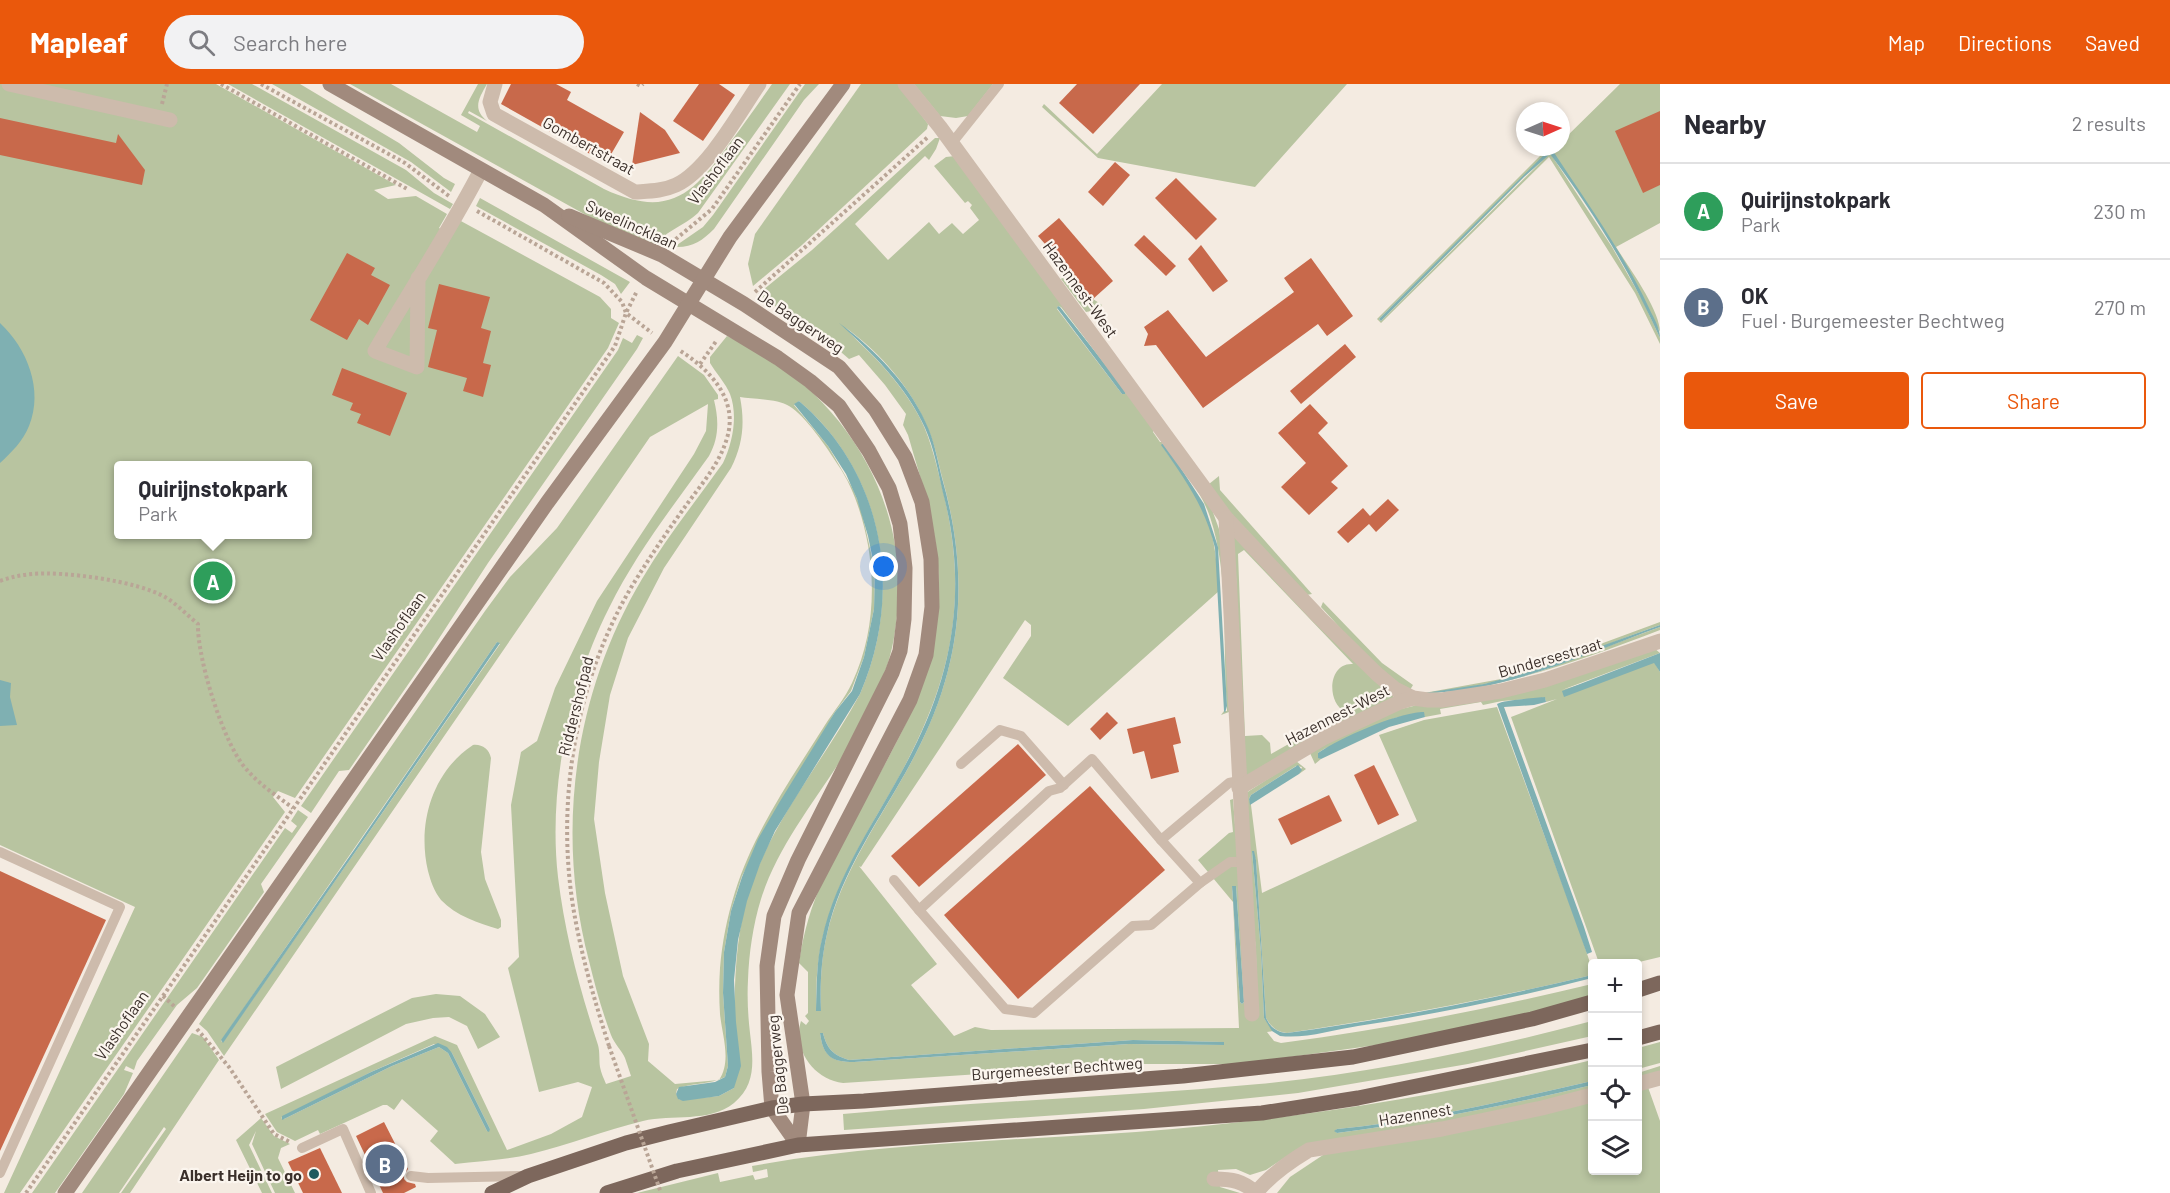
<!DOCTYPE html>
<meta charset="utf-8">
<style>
body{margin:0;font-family:Barlow,sans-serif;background:#f2f2f3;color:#2b2b33}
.controls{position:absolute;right:18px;bottom:18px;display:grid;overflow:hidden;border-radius:6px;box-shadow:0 3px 9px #0003}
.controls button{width:54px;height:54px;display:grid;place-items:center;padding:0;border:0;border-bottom:2px solid #e1e1e2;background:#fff;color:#2b2b33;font:30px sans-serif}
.compass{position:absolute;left:1516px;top:18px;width:54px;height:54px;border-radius:50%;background:#fff;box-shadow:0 3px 9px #0003;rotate:87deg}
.you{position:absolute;left:884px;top:483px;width:21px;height:21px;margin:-15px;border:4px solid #fff;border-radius:50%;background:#1a73e8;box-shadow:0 0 0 9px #1a73e833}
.badge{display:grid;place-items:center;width:39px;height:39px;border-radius:50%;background:#ea580c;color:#fff;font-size:20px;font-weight:700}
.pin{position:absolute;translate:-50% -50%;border:3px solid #fff;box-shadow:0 2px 6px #0006}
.popup{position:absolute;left:114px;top:377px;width:198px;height:78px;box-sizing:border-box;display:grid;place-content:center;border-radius:6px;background:#fff;filter:drop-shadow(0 2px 4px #0005);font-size:20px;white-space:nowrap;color:#7c7c81}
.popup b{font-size:22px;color:#2b2b33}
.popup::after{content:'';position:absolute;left:50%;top:100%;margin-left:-12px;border:12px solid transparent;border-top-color:#fff}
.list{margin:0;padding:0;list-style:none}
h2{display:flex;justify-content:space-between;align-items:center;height:78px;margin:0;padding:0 24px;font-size:26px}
h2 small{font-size:20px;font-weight:400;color:#7c7c81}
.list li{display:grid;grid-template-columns:39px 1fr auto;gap:18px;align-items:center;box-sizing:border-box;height:96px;padding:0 24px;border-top:2px solid #e1e1e2}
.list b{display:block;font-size:22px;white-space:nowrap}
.list p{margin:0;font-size:20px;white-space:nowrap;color:#7c7c81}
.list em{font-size:20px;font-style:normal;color:#7c7c81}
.actions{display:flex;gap:12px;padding:18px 24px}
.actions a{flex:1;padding:14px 0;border:2px solid #ea580c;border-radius:6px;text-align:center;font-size:21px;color:#ea580c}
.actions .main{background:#ea580c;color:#fff}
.icon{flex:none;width:33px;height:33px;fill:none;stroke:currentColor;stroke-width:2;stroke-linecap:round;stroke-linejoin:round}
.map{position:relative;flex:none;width:1660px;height:1109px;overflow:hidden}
header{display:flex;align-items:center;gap:36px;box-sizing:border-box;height:84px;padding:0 30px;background:#ea580c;color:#fff}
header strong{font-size:28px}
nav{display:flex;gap:33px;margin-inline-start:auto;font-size:21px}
.search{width:420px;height:54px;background:#f2f2f3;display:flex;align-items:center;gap:15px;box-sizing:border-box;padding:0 21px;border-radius:33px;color:#7c7c81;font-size:22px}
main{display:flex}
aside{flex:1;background:#fff}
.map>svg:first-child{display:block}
.green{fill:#b8c4a0;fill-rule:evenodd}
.water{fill:#7fb0b2}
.building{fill:#c8694b}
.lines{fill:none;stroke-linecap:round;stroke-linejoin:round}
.path{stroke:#b9a596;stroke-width:4;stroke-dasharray:3 3;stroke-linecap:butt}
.lane{stroke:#cdbbac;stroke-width:10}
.street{stroke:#cdbbac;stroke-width:15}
.secondary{stroke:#a18a7d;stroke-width:15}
.primary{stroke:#7d675c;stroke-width:15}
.path-bridge{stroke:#b9a596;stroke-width:4;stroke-dasharray:3 3;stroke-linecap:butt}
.poi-dot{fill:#1f5a5e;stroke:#fbf5ee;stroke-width:2}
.labels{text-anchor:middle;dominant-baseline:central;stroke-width:4.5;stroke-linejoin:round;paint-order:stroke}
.street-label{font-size:16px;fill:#3b302b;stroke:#fbf5ee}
.poi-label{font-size:16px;font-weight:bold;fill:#3b302b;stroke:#fbf5ee;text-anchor:end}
</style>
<header>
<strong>Mapleaf</strong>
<div class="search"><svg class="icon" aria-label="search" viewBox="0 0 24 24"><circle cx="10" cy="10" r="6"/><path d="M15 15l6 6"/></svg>Search here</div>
<nav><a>Map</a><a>Directions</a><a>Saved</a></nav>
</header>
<main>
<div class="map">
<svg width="1660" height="1109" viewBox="0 0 1660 1109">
<rect width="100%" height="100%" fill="#f4ebe1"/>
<!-- green -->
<g class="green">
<path d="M0,0H216L396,101L374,106L388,115L416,112L447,130L439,144L451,150L459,136L600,213L611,225V234L619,239L608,264L295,714L278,707L273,713L285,728L20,1109H4L135,823L0,761ZM118,382H308V450H118Z"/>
<polygon points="228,0 252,0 406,86 434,109 453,120 450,125"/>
<polygon points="272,0 300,0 399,59 444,94 455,100 451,108 411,78"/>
<path d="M350,0H391L477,48L480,42L461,31L478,0H487C479,14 472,25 487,37L469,27L468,29L604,105C668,135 693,111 729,60C744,40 758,20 772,0H790L698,129C684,142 666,146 655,162L622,151Z"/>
<path d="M805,0H819L804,16L714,145C702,157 692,164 674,163L703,143L713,131Z"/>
<polygon points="861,0 898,0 928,40 927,45 802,161 753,202 748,180 755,150"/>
<polygon points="914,0 993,0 968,32 956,34 940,32"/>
<polygon points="1162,0 1347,0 1255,103 1098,74 1042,23 1044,20 1097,70"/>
<path d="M1620,0H1660V139L1616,163C1628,182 1660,226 1660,248L1624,178L1551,65L1379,235L1381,237L1550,69L1612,163L1643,217L1660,254V260L1635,209L1549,73L1381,239L1377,235L1549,63L1553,66L1556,63H1561V58Z"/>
<path d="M935,54H940L936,65L929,76L925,72L855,140L888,176L929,138L939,150L952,139L963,150L979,136L970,124L972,121L968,117L965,119L934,82L946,73L955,72L1157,339L1153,348L1160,358H1171L1210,420L1219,445L1225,483L1229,628L1221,631L1224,627H1227V622C1222,560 1230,493 1210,433C1201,406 1180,382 1164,359H1162L1163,363C1180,388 1200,412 1209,441C1216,462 1217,485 1219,507L1068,642L1003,594L1031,552V541L1025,536L861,783L859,782L937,880L911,901L954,952L975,943L991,946L1239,944L1233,818L1198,776L1229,749L1233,748L1230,716L1233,715L1244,854L1247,926L1257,924L1256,869L1244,714L1246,709L1296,677L1306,685L1299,690L1302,683L1296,682L1251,711L1249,715L1251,721L1262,809L1417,737L1379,651L1424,636L1497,623L1580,848L1592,885V891C1491,915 1390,934 1287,949C1277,948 1271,943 1266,934L1256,776L1252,767L1261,868L1264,934L1273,947L1267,948L1274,957L1281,959C1386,945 1489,925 1592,900V915L1499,937L1391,959L1240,980H1131L843,999C814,996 792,965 801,937L806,941L809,937L805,932L808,929V888L799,879C808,815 833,774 863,719C918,623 955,554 932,439C926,409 916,380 908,351L903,341L906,330L885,301L859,271L849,275L812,243L771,220L758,210L812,166ZM1058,222L1061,223L1126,307L1125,310H1122L1057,225ZM846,244C880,268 913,306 928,345C935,361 938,377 942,393C970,493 963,579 915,671C885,729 842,785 827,850C821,875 820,901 821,927H817C811,841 849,779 891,707C951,602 972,518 941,399C935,375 929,348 916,327C905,308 892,292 877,276C867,265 854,255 846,244ZM1232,802H1236L1244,918L1242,920L1240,918ZM820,949H823C827,965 833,971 849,976L1133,956L1223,958L1224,961L1129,960L854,978C832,978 823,972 820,949Z"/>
<polygon points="480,114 630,198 621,210 615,200 601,191 476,122"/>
<polygon points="1069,188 1093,215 1102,221 1096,226 1086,228 1061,195"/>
<polygon points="637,251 643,254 637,265 488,479 425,576 349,686 339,687 311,729 301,722 618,266 623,254 632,259"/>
<path d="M727,252C833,299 906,403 898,521C896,544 893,568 884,590C873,615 857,650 842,674C813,720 778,762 761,815C753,841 749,869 748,896C747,914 748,932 750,949C753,975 757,1000 734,1019C709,1039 672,1030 643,1037C605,1046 569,1061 531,1070C506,1076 480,1077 455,1080L430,1057L438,1047L402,1015L394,1026L387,1021H383L320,1050L318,1046L295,1057L277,1048L265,1030L435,952L457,961L507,1066L551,1050L582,1033L592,1003L578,998L539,1008L508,884L519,873L511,721L521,668L537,657L555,604L597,517L694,370L706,347L708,320L650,353L224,972L207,947L199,940L485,527L510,493L557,444L678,272L704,291L718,311V315L714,316C719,336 719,354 709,372C674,421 636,469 609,524C569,603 548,705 558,793C565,851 580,906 598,961C600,968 599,977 600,983C601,989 604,995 606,1000L631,992C629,986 627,980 625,974C622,967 614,959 611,951C602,927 595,902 589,877C555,748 574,609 642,495C666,454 696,417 723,379C733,358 738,331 730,310C726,300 716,289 710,279V273ZM740,313C753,315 779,315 789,322C805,331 828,365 838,381C854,404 863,434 868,461C876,508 872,556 852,599C845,614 834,627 825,641C791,695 754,747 735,808C727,833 722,859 720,884C719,899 719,915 720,930C722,951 732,977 719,996L675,1000L648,977L649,960L623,892L605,809L594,735L599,678L610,611L628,554L664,484L731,384C743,360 745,339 740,313ZM799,317C884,389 904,509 860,610C823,679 767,741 746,818C730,879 736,942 734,1004L719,1012L680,1016L676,1010L677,1005C693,998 710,1001 725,993L728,982L723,909L724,868L731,827L742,792L835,628L851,607L864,573L874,525L875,486L861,425L853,405L828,362L794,321ZM497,558L500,560L223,958L221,957ZM434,960L452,969L490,1045L487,1047L448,969L439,963L392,982L284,1035L281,1034L371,988Z"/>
<polygon points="1219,392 1220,406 1312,510 1306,511 1233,434 1209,400"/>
<path d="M1234,449L1361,582L1394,611L1392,617L1338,640L1243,695L1236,491L1232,451ZM1244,466L1353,580C1328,578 1326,618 1345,628L1271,670L1270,659L1262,651L1245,652L1238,470Z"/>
<path d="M1323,518L1382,579L1413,601L1410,606C1375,587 1348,552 1321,523Z"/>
<path d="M1660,538V541L1646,546C1578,571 1508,601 1436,608L1442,609L1517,594L1544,586L1660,543V546C1608,566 1556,585 1502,598C1477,604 1450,611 1424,609L1501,595L1557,576Z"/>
<polygon points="1654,564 1660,569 1562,606 1654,578 1660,588 1660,873 1635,879 1599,879 1511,633 1557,615 1546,618 1545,614 1502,617 1483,621 1481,618 1440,625 1441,630 1425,633 1423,628 1395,634 1324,665 1318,669 1318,673 1321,675 1315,680 1310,669 1335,654 1401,625"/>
<path d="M473,661C482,660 489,665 491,674L481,768L485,795L501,836V843L498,845C479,839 456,832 441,816C434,807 431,798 428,787C417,740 432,688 473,661Z"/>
<polygon points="298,726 308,733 261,800 264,808 197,904 177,921 137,977 134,986 126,982 124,986 133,989 124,1010 55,1109 32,1109 285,744 292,749 297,742 291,737"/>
<polygon points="436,910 460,912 485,930 500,953 478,965 467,942 449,933 433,934 406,940 281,1005 276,983 412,914"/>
<path d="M1592,937V952L1468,980L1298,1009L1144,1025L844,1046L843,1030C981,1017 1120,1013 1259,1000C1371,989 1483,966 1592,937Z"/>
<polygon points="192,949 203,953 219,976 130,1109 121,1109 166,1045 164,1043 119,1109 82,1109"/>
<polygon points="1660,958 1660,979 1638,985 1638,964"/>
<path d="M1592,976V997C1508,1016 1423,1037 1337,1045L1335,1047L1337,1049C1423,1038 1508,1021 1592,1001V1086H1638V989L1660,982V987L1644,992L1660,1037V1109H1277L1290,1093L1338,1061H1304L1266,1086L1250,1091L1236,1085L1218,1086L1220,1103L1240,1109H637L718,1089L720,1098L753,1091L755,1096L768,1093L767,1085L753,1088L752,1082C879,1059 1008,1057 1136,1048C1290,1036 1442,1012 1592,976Z"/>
<polygon points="261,1034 274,1052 290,1060 281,1064 278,1074 295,1109 275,1109 252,1060 256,1047 249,1061 272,1109 262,1109 236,1056"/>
</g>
<!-- water -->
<g class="water">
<path d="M1551,64C1585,116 1623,168 1649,224C1653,233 1660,243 1660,254C1631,189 1593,127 1550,70L1524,93L1381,237L1379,235Z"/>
<polygon points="1058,222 1060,223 1126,307 1125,310 1122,310 1057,224"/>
<path d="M0,239C27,264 44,306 29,342C23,357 11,369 0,379Z"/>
<path d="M839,239C875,265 912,303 929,346C935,361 938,378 942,394C970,492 963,580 915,671C885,729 841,785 827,850C821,876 820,901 821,927H816C817,903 816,879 822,855C837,786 881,730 912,668C955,585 967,499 943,409C938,387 934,364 925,344C906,302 872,269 839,239Z"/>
<path d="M799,317C885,390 904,509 860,610L775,747L760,780L747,817L738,856L734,896L736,938L741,982L734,1004L719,1012L683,1017L678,1015L676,1010L679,1003L715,998L725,993L728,982L723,909L724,868L731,827L742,793L758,755L779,719L835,628L852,607L864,573L874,525L875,486L868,452L857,415L846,390L828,362L794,320Z"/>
<path d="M1164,358L1204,420L1218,463L1227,622L1225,629L1224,627L1215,464C1205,423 1185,395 1161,361Z"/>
<path d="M1660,541V543C1585,570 1506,608 1425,609L1484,600L1532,587Z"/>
<polygon points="497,558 500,559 223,959 221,956 354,766"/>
<polygon points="1660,569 1660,588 1654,579 1564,613 1562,607"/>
<polygon points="0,596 11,599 10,613 17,641 0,642"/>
<path d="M1545,613L1546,618L1534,621L1504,623L1584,843L1592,868L1587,870L1497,620C1503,616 1535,614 1545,613Z"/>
<path d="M1421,628H1424L1425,633L1389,643L1321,675L1318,674V669C1342,653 1392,631 1421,628Z"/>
<polygon points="1298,681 1302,686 1299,690 1250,721 1249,715 1251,711"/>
<path d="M1252,767H1254L1256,776L1266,934C1271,944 1277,948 1287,949C1390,935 1492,915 1592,891V894C1515,914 1437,930 1358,942C1333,946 1305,955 1280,952L1272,947L1264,934L1261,868Z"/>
<polygon points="1232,802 1236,802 1244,918 1242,920 1240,918"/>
<path d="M820,949H823C827,965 833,971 849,976L1133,956L1224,958V961L1129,960L854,978C831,978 823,972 820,949Z"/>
<polygon points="438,959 447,963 452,969 490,1045 489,1048 487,1047 448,969 439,963 392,982 282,1036 282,1032 371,988"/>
<path d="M1592,997V1001C1508,1021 1423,1038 1337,1049L1334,1047L1337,1045C1423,1037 1508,1016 1592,997Z"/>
</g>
<!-- building -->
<g class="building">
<polygon points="511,0 556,0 571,8 567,16 624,48 606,79 501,20"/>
<polygon points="699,0 719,0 735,11 703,57 673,37"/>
<polygon points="1077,0 1140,0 1093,50 1059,19"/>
<polygon points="1660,27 1660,101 1643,109 1615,47"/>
<polygon points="640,28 665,46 680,69 632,81"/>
<polygon points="0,34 116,59 118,50 145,86 142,101 0,71"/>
<polygon points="1115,78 1130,91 1103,122 1088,108"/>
<polygon points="1176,94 1217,135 1196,156 1155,114"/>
<polygon points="1059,134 1113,197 1093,215 1038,152"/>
<polygon points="1144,151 1176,182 1166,192 1134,161"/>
<polygon points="1201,161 1228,197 1213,208 1188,175"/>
<polygon points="347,169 375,184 371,191 390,201 368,241 359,235 347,256 310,236"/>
<polygon points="1311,174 1353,232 1327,252 1318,240 1203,324 1156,261 1144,262 1148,250 1144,243 1168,226 1206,273 1294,208 1284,194"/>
<polygon points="439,200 490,213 481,244 491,247 483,279 491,281 483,313 463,307 467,294 428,283 437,246 428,244"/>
<polygon points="1345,260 1356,273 1301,320 1290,307"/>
<polygon points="342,284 407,309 390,352 357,339 361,330 350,326 353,319 332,311"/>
<polygon points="1310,320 1328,339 1318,349 1348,382 1331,398 1338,404 1309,431 1281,403 1306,379 1278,349"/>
<polygon points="1388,415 1399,426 1376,448 1369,440 1348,459 1337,448 1363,424 1370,432"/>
<polygon points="1107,628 1118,639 1100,656 1090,645"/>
<polygon points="1175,633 1181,659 1173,661 1179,688 1151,695 1144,667 1133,670 1127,645"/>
<polygon points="1018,660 1046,691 919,803 891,772"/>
<polygon points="1374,681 1399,731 1378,741 1354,691"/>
<polygon points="1090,702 1165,786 1018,915 944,831"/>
<polygon points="1329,711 1342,737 1291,761 1278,735"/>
<polygon points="0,787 106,836 0,1067"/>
<polygon points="384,1038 408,1085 404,1091 404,1095 407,1098 415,1100 416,1103 404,1109 383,1109 356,1052"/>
<polygon points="320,1064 342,1109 303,1109 288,1078"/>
</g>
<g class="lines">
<!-- path -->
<g class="path">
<polyline points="221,0 409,106"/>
<polyline points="261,0 405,79 449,112"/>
<polyline points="637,0 641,2 643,0"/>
<polyline points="162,20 167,0"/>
<polyline points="477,127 604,199 622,218 626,229 652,249"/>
<polyline points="671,159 712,125 800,0"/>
<polyline points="755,208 928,53"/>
<polyline points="700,280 717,256"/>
<path d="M0,497C11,493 21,491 32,490C64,487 137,497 165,513C177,520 187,531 198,540C197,574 224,662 247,686C260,701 277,712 293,724"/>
<polyline points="163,912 175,923"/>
<polyline points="197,945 229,983 274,1050 290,1058"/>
<path d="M609,962C596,921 584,881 576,839C554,727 573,601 632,502C648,476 664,452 682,427C698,404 719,382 727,354C739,315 709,285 679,266"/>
<polyline points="26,1109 615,262 626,229 637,207"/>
</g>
<!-- lane -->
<g class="lane">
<polyline points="952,59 999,0"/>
<polyline points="961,680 1000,646 1021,652 1064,701"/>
<polyline points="1239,697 1229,699 1161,756 1200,799 1230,778 1243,778"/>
<polyline points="0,768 120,823 0,1089"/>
<polyline points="894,796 919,826 1049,707 1060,704 1092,675 1161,756"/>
<polyline points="919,826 1005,925 1034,929 1133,842 1151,841 1200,799"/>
<polyline points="302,1064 343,1045 371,1109"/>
<polyline points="411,1092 428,1094 522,1092"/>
</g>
<!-- street -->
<g class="street">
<polyline points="9,0 170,36"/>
<path d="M495,0L490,18L494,30L635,108C650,107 663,107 676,101C708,86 739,29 759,0"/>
<polyline points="905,0 940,43 1226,434 1319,533 1377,590 1395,605 1413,614 1428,616 1442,616 1501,607 1545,596 1660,557"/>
<path d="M418,194L417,283L375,267C410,207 449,148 481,86"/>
<polyline points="1226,434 1252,930"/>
<polyline points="1239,704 1323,654 1400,618 1413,614"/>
<polyline points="1638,1000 1660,994"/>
<path d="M1214,1095C1232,1095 1243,1097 1256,1109"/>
<path d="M1256,1109C1270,1091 1289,1078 1309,1066L1442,1045L1542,1024L1592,1011"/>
</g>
<!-- secondary -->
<g class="secondary">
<polyline points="330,0 544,121 646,194 778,274 810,297 839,322 869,367 889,404 900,440 905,484 904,535 900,567 892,589 798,776 774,832 767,882 769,988 772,1024 798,1061"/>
<polyline points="569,132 662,171 744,220 839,283 875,325 905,373 922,418 931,475 932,523 926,571 910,616 799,829 787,911 803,1020 798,1061"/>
<polyline points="65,1109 547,419 665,258 730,153 843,0"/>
</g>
<!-- primary -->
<g class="primary">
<polyline points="1638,906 1660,899"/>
<polyline points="1638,954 1660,948"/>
<polyline points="492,1109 528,1092 626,1059 669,1048 772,1024 803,1020 864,1017 1183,992 1353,973 1532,935 1592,918"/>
<polyline points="607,1109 677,1087 798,1061 1262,1029 1358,1014 1592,966"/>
</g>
<!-- path-bridge -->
<polyline class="path-bridge" points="609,962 661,1109"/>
</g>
<!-- markers -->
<circle class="poi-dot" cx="314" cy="1090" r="6"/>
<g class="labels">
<!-- street labels -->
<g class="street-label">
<text transform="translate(589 61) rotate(29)">Gombertstraat</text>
<text transform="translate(715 86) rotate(-53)">Vlashoflaan</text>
<text transform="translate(632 140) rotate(24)">Sweelincklaan</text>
<text transform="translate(1081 205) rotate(54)">Hazennest-West</text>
<text transform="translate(801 237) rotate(34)">De Baggerweg</text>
<text transform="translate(398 542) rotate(-55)">Vlashoflaan</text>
<text transform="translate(1550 573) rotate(-16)">Bundersestraat</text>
<text transform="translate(575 622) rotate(-76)">Riddershofpad</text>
<text transform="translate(1337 630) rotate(-27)">Hazennest-West</text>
<text transform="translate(121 941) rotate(-55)">Vlashoflaan</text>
<text transform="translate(777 981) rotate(-96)">De Baggerweg</text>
<text transform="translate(1057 984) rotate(-4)">Burgemeester Bechtweg</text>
<text transform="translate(1415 1030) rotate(-9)">Hazennest</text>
</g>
<!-- poi labels -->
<g class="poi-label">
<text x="302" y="1090">Albert Heijn to go</text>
</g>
</g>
</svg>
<div class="controls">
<button>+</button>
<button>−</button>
<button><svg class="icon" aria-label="locate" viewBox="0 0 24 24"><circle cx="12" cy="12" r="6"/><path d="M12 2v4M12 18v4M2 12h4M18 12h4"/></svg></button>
<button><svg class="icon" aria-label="layers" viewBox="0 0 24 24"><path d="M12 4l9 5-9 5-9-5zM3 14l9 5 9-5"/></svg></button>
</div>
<svg class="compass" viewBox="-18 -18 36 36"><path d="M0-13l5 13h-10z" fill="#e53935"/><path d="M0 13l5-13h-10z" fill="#7c7c81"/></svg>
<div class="you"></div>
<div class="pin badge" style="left:213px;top:497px;background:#2e9e5b">A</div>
<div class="popup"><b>Quirijnstokpark</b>Park</div>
<div class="pin badge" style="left:385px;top:1080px;background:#5c6f8a">B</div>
</div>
<aside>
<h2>Nearby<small>2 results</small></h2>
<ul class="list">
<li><span class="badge" style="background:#2e9e5b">A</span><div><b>Quirijnstokpark</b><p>Park</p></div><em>230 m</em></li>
<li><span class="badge" style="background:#5c6f8a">B</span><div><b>OK</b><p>Fuel · Burgemeester Bechtweg</p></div><em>270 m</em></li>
</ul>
<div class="actions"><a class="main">Save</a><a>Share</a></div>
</aside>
</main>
